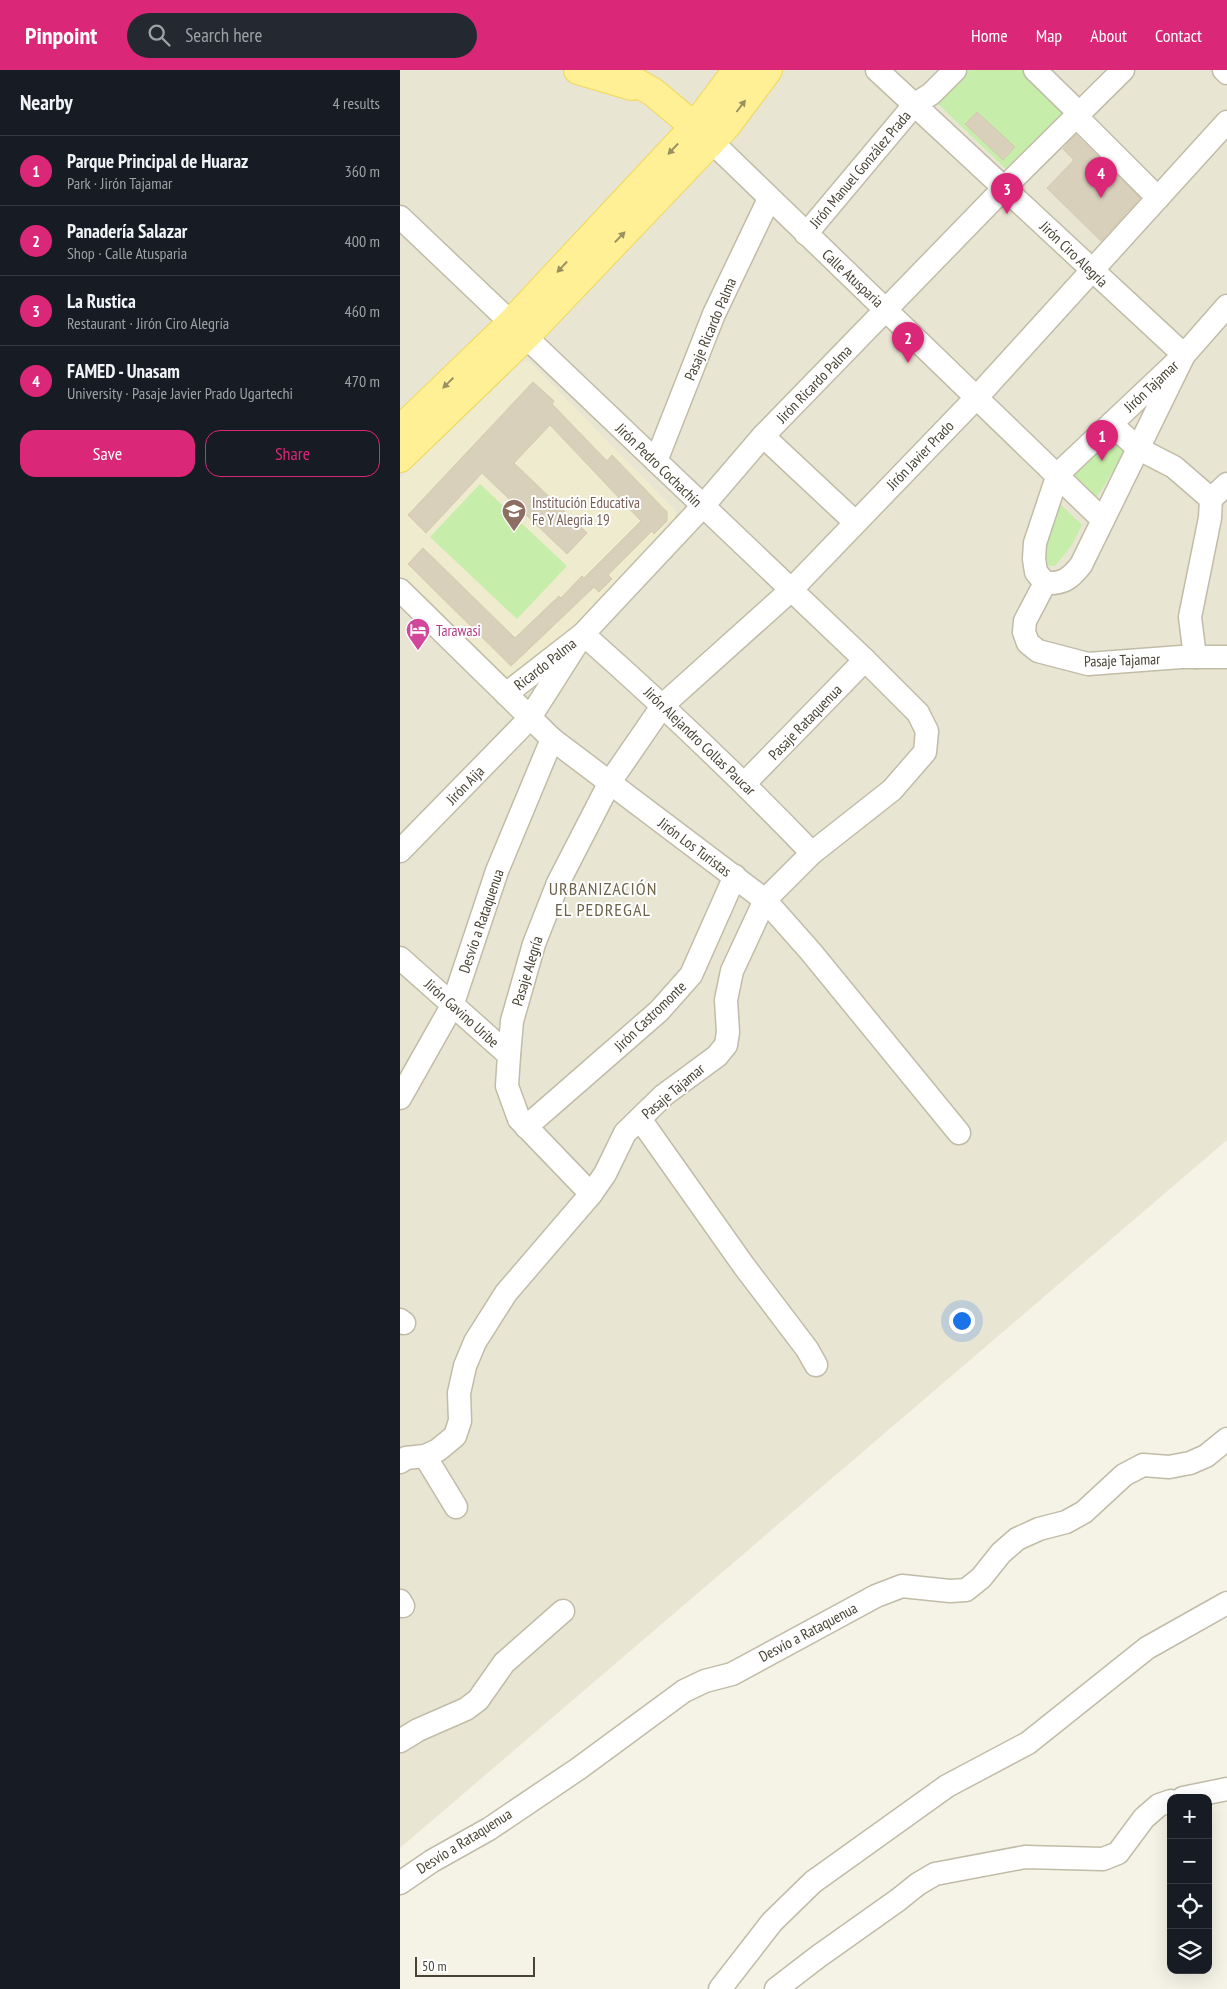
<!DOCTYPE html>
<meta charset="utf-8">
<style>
body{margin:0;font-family:"PT Sans Narrow",sans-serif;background:#242831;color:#f1f3f6}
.controls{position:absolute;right:15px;bottom:15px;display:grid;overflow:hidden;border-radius:10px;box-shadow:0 5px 20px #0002}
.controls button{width:45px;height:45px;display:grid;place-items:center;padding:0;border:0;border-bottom:1px solid #363941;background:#171b24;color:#f1f3f6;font:25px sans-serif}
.scale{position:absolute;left:15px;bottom:12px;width:120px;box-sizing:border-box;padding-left:5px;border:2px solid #484334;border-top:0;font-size:14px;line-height:18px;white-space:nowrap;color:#484334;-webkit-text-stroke:4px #fff;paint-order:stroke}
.you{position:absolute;left:561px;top:1250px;width:18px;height:18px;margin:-12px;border:4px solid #fff;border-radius:50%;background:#1a73e8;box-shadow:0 0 0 8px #1a73e833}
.badge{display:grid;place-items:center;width:32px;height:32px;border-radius:50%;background:#db2777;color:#fff;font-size:16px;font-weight:700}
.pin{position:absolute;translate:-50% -41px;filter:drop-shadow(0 1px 2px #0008)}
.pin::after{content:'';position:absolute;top:26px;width:18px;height:15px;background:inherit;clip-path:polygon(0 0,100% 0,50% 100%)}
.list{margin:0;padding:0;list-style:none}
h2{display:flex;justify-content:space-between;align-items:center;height:65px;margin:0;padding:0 20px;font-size:21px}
h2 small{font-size:16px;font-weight:400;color:#9ea1a6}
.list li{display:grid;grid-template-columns:32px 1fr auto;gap:15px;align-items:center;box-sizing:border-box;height:70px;padding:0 20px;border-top:1px solid #363941}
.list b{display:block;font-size:19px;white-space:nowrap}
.list p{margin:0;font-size:16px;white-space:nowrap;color:#9ea1a6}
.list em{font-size:16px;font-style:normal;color:#9ea1a6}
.actions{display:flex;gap:10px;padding:15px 20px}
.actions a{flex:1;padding:11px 0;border:1px solid #db2777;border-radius:15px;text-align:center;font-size:18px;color:#db2777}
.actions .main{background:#db2777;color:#fff}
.icon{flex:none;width:28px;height:28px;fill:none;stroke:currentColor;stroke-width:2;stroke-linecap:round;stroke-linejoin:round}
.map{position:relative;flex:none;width:827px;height:1919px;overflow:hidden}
header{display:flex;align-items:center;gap:30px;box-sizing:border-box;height:70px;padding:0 25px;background:#db2777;color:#fff}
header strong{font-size:24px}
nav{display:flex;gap:28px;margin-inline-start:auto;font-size:18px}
.search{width:350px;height:45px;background:#242831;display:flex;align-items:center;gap:12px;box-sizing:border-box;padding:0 18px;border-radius:28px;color:#9ea1a6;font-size:19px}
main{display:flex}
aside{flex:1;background:#171b24}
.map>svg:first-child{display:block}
.residential{fill:#e9e5d3}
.education{fill:#efebce}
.green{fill:#c6edaa}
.building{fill:#d8d0ba;stroke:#d3c9ac}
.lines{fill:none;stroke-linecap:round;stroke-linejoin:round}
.minor-casing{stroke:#c1bca7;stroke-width:25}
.major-casing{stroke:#f0d858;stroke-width:30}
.minor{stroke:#fff;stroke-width:22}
.major{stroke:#ffef95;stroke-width:28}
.oneway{fill:#9a9060}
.labels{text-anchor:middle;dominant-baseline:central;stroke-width:4;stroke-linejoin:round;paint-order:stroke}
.street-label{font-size:15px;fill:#484334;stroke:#fff}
.education-label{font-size:15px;fill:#785e54;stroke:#fff;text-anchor:start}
.hotel-label{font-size:15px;fill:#b23c85;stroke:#fff;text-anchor:start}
.quarter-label{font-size:18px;letter-spacing:1px;fill:#6c634a;stroke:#fff}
</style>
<header>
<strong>Pinpoint</strong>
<div class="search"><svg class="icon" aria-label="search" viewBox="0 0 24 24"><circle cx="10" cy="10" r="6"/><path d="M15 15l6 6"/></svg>Search here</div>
<nav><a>Home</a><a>Map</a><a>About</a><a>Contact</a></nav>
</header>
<main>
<aside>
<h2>Nearby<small>4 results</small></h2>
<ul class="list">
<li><span class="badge">1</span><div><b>Parque Principal de Huaraz</b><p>Park · Jirón Tajamar</p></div><em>360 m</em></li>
<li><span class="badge">2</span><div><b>Panadería Salazar</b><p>Shop · Calle Atusparia</p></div><em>400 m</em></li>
<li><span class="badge">3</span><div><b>La Rustica</b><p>Restaurant · Jirón Ciro Alegría</p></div><em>460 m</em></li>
<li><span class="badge">4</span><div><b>FAMED - Unasam</b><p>University · Pasaje Javier Prado Ugartechi</p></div><em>470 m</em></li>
</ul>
<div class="actions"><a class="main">Save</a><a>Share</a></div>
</aside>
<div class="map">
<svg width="827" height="1919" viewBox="0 0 827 1919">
<rect width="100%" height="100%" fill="#f5f2e6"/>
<!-- residential -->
<polygon class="residential" points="0,0 827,0 827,1070 0,1778"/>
<!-- education -->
<polygon class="education" points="129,291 276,441 275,451 179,551 109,610 0,507 0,408 122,292"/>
<!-- green -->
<g class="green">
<polygon points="569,0 625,0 669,42 610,103 537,33"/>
<polygon points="715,367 729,376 696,428 672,403"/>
<polygon points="80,414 167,496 117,549 30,467"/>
<polygon points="658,432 682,455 672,475 655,496 649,496 642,489"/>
</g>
<!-- building -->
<g class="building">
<polygon points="577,42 615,77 603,90 565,54"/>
<polygon points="676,65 740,128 701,171 647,118 674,90 663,79"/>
<polygon points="133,312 154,331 152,334 207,391 212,385 267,442 267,451 254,464 252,461 208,505 212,509 199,522 194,517 111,596 8,494 23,478 115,568 159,526 161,528 182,506 184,508 241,451 150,355 114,393 187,463 167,484 82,403 26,463 8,445"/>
</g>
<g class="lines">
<defs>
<g id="minor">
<path d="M477,0L784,285L681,495C670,509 663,514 645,513L636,502L634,489L635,473L658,404L784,285L827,236"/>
<polyline points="635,0 680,44"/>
<polyline points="824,0 827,3"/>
<polyline points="677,47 758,128"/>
<polyline points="311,71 703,450"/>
<polyline points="0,147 465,590 518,643 527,661 525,682 492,720 412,783 365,830 332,901 326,930 328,962 326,975 317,986 264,1025 225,1063 205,1104 191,1124 106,1223 75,1272 65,1296 59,1323 60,1351 55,1366 38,1380 25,1386 6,1388 0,1392"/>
<polyline points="406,164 515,34 531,24 555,0"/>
<polyline points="711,354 739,379 774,397 811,429"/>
<polyline points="363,366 455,452"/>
<polyline points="256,391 314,244 369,129"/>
<polyline points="811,429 827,414"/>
<polyline points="645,513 625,551 624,562 628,573 638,581 688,594 781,587 827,587"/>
<polyline points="0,520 152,669 365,830 411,882 559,1063"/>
<polyline points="795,587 790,547 810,448 811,429"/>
<path d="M106,624L183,564C262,634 339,707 412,783"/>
<polyline points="345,713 465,590"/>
<polyline points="0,781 129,649 183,564 303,436 363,366 605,117 723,0"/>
<polyline points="0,888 109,985 107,1016 119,1049 191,1124"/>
<polyline points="109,985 112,951 134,874 158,813 210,712 263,635 390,521 577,327 827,52"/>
<polyline points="0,1028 52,936 97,801 152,669"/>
<polyline points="240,1049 344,1196 407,1279 416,1295"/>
<polyline points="126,1057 259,941 291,905 335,806"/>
<polyline points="0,1250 4,1253"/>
<polyline points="25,1386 56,1437"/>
<polyline points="0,1531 3,1536"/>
<polyline points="0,1671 18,1660 66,1639 78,1630 104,1593 163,1541"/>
<polyline points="783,1728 827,1719"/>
<polyline points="0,1813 32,1791 89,1759 178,1699 284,1621 305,1611 332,1604 476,1526 502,1516 550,1521 566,1520 581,1508 601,1483 617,1469 639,1459 666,1452 684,1442 724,1405 743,1395 769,1397 790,1393 806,1386 827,1369"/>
<polyline points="320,1919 372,1852 413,1812 547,1716 628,1673 747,1578 827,1533"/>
<polyline points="376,1919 419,1886 498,1830 518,1814 535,1804 625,1787 703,1789 718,1783 744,1748 759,1735 771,1731"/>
</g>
<g id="major">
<polyline points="178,0 232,16"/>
<polyline points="214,0 253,22 308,68"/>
<polyline points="0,360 111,253 295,56 337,0"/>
<polyline points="0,388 125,267 327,55 368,0"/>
</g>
</defs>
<!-- minor casing -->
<use href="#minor" class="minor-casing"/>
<!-- major casing -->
<use href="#major" class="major-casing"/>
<!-- minor -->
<use href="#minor" class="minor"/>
<!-- major -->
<use href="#major" class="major"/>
</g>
<!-- one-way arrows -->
<defs><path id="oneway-solid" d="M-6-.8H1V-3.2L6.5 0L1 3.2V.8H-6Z" transform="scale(1.25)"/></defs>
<g class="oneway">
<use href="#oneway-solid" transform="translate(341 36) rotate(-53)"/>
<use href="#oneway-solid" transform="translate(273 79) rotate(133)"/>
<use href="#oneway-solid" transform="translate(220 167) rotate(-46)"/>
<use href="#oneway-solid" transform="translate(162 197) rotate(133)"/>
<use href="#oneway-solid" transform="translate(48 313) rotate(136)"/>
</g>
<!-- icons -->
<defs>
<symbol id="school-pin" viewBox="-11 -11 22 30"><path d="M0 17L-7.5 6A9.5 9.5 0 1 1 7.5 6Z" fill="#8d6e63" stroke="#fff"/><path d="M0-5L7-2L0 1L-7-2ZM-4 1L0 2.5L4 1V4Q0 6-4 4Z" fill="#fff"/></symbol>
<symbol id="hotel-pin" viewBox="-11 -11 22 30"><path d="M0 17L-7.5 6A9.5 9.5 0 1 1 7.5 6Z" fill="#d1479c" stroke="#fff"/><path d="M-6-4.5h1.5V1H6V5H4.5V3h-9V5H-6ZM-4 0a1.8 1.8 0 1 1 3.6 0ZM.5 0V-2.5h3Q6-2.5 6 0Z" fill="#fff"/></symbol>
</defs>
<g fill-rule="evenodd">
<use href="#school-pin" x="100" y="427" width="28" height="38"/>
<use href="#hotel-pin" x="4" y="546" width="28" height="38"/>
</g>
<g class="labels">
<!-- street labels -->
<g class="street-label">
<text transform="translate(460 99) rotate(-50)">Jirón Manuel González Prada</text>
<text transform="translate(674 184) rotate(44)">Jirón Ciro Alegría</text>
<text transform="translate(453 208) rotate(43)">Calle Atusparia</text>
<text transform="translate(310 259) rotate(-67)">Pasaje Ricardo Palma</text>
<text transform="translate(414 314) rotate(-46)">Jirón Ricardo Palma</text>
<text transform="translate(751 316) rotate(-43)">Jirón Tajamar</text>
<text transform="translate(520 385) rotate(-46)">Jirón Javier Prado</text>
<text transform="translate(259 395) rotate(44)">Jirón Pedro Cochachín</text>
<text transform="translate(722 590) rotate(-2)">Pasaje Tajamar</text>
<text transform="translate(145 594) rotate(-38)">Ricardo Palma</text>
<text transform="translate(405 652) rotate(-46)">Pasaje Rataquenua</text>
<text transform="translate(300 671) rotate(44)">Jirón Alejandro Collas Paucar</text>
<text transform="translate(65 715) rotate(-46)">Jirón Aija</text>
<text transform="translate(295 777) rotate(37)">Jirón Los Turistas</text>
<text transform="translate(81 851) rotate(-71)">Desvío a Rataquenua</text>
<text transform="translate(127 901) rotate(-73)">Pasaje Alegría</text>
<text transform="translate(62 943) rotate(42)">Jirón Gavino Uribe</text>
<text transform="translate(250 946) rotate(-44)">Jirón Castromonte</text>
<text transform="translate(273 1021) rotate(-40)">Pasaje Tajamar</text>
<text transform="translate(408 1562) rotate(-28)">Desvío a Rataquenua</text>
<text transform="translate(64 1771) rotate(-32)">Desvío a Rataquenua</text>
</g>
<!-- education labels -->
<g class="education-label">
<text x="132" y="432">Institución Educativa<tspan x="132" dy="17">Fe Y Alegria 19</tspan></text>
</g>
<!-- hotel labels -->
<g class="hotel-label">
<text x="36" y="560">Tarawasi</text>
</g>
<!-- quarter labels -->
<g class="quarter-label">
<text x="203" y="818">URBANIZACIÓN<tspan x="203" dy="21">EL PEDREGAL</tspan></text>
</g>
</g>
</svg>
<div class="controls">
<button>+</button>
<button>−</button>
<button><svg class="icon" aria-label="locate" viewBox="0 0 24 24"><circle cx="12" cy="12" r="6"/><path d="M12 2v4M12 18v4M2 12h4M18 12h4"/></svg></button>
<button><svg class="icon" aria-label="layers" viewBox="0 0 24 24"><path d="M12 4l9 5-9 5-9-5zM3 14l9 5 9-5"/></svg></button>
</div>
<div class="scale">50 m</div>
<div class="you"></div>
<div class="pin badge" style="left:702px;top:391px">1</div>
<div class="pin badge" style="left:508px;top:293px">2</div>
<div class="pin badge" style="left:607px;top:144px">3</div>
<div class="pin badge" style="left:701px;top:128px">4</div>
</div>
</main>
